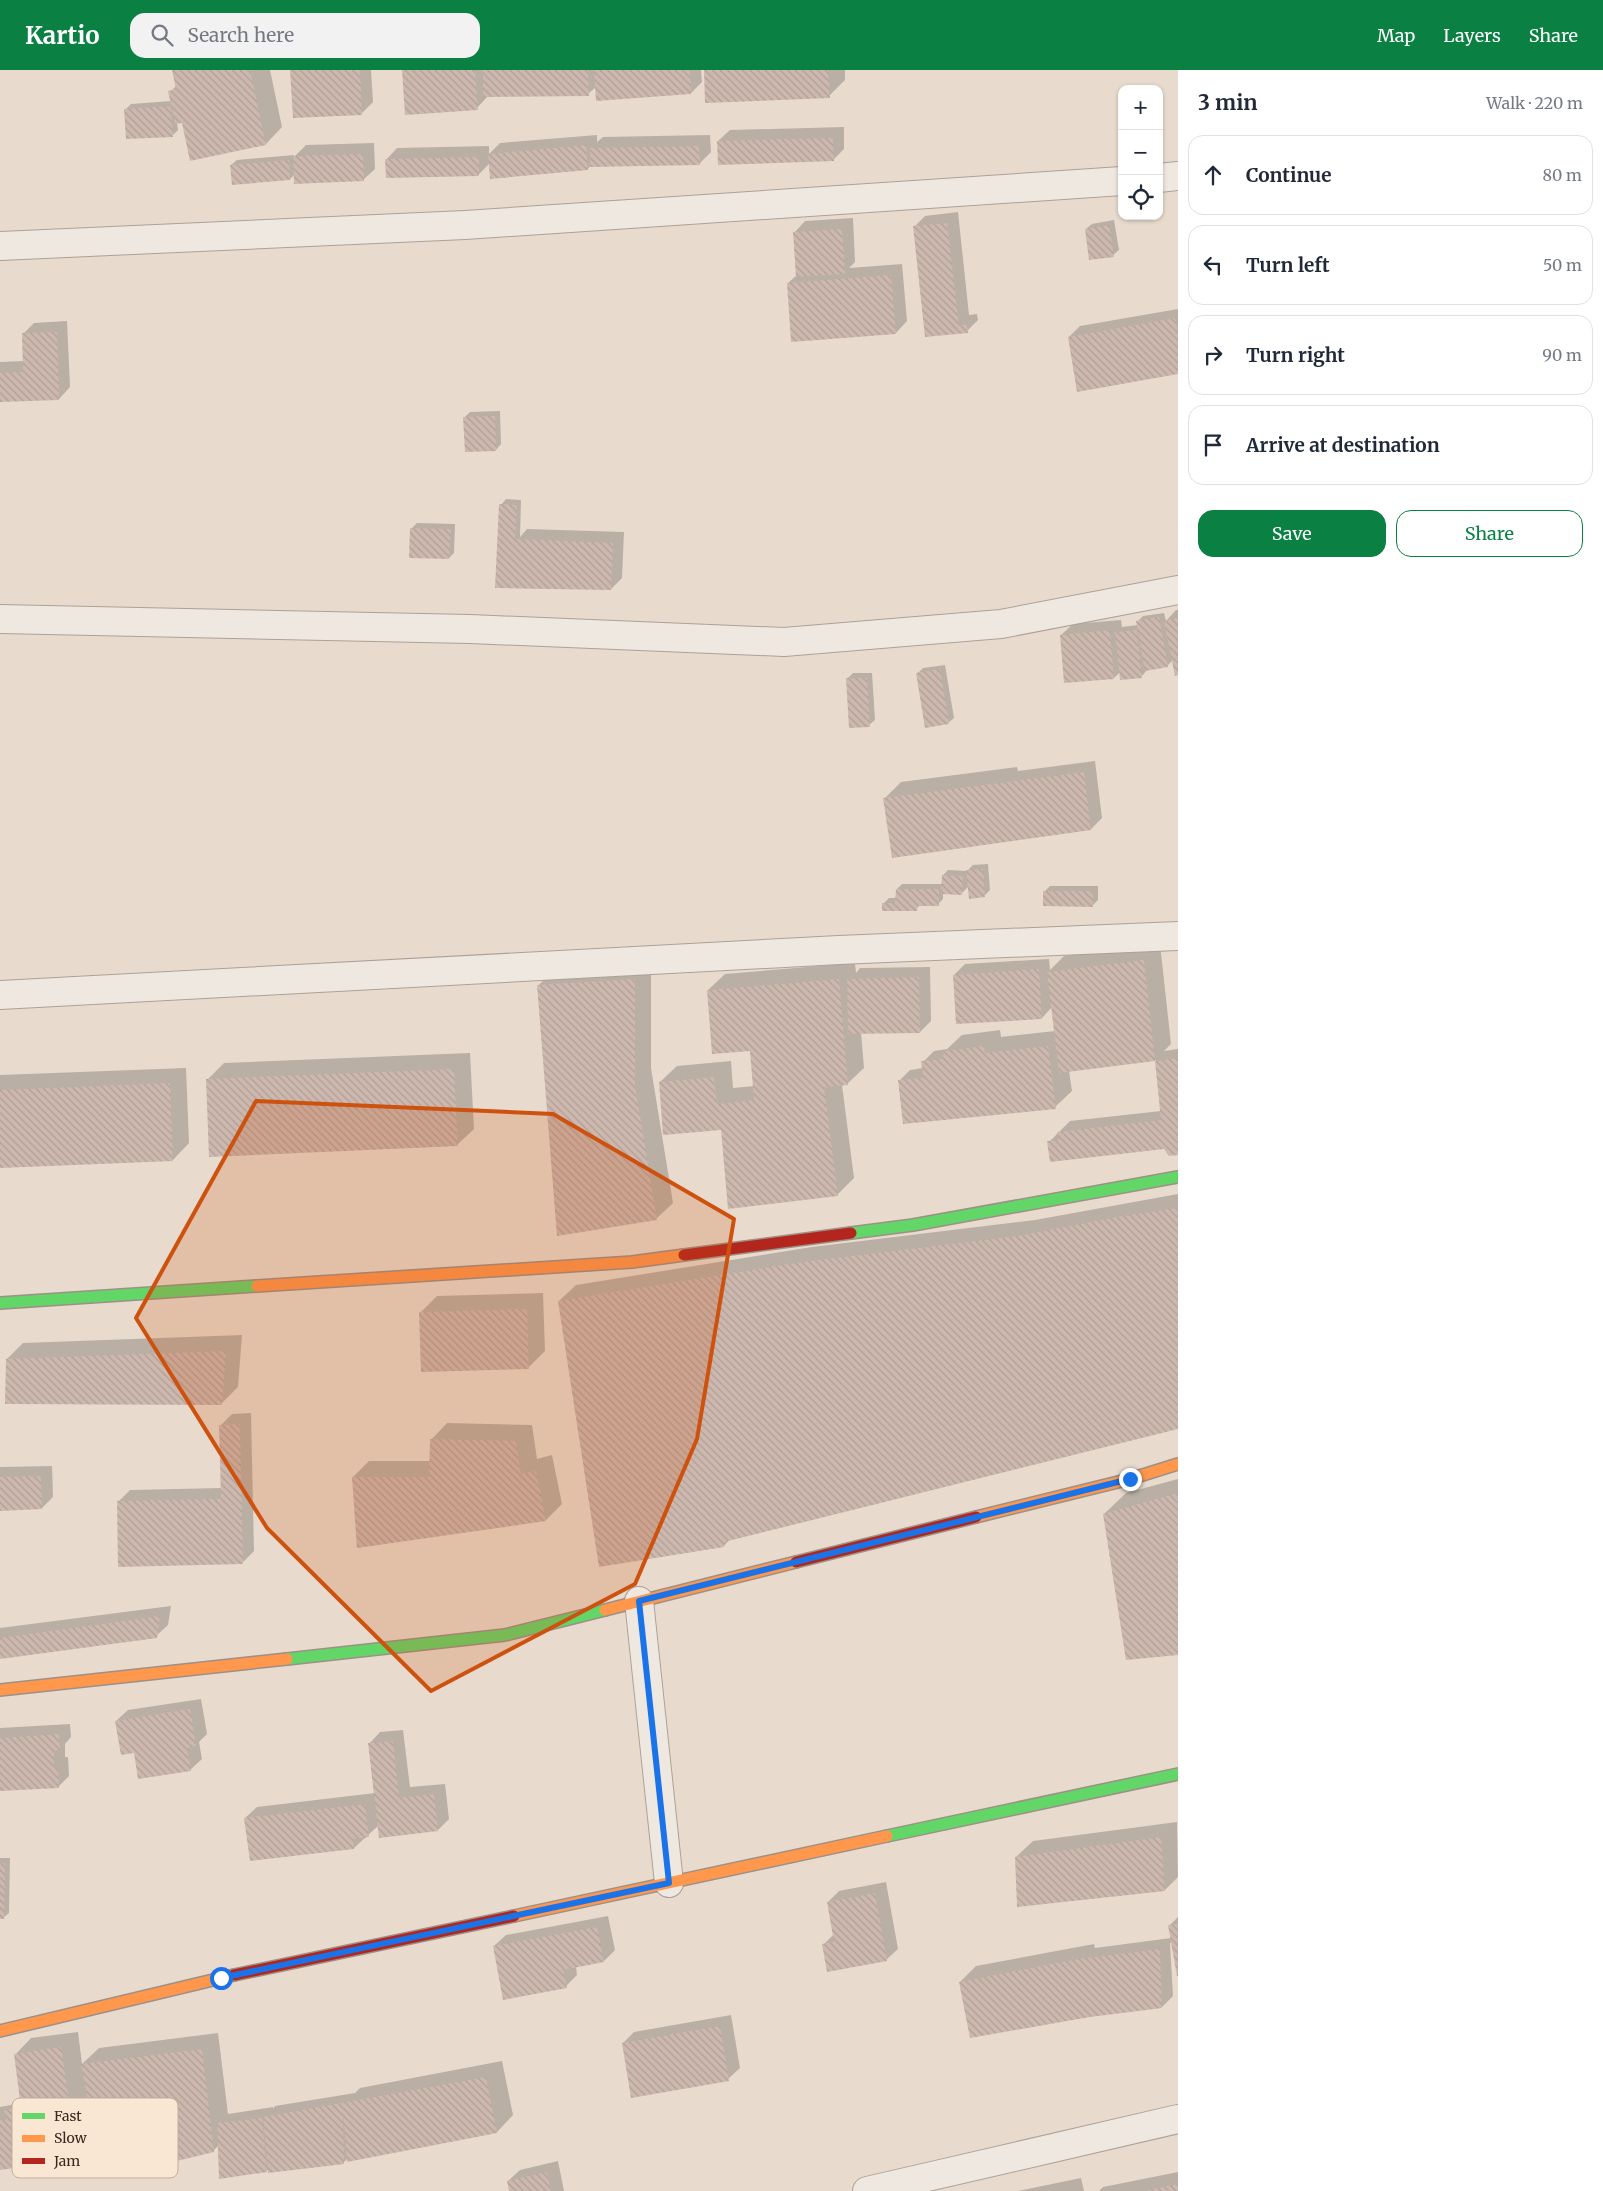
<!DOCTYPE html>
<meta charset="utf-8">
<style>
body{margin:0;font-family:Merriweather,serif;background:#f2f2f3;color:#1f2937}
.controls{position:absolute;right:15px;top:15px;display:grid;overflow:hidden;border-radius:10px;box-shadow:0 1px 4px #0004}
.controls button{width:45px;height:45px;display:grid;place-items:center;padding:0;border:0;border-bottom:1px solid #e0e1e3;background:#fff;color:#1f2937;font:25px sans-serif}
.stop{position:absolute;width:15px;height:15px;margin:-11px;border:4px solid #1a73e8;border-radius:50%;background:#fff}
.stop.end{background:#1a73e8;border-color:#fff;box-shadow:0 1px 5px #0008}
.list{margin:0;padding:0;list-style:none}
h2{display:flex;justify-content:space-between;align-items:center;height:65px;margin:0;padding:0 20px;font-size:21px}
h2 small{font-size:16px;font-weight:400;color:#747a83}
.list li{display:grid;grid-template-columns:32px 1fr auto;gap:15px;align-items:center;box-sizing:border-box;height:80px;margin:0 10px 10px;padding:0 10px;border:1px solid #e0e1e3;border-radius:15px}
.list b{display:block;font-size:19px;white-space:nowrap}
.list em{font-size:16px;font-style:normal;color:#747a83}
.actions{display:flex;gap:10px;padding:15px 20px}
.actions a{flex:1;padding:11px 0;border:1px solid #0b8043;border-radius:15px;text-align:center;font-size:18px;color:#0b8043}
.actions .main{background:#0b8043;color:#fff}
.icon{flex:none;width:28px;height:28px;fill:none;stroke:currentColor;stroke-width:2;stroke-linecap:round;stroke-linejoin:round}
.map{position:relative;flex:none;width:1178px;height:2121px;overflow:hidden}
header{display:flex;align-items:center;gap:30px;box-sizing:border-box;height:70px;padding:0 25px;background:#0b8043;color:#fff}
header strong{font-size:24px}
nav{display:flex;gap:28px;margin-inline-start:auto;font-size:18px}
.search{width:350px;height:45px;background:#f2f2f3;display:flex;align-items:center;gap:12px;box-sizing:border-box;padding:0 18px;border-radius:15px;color:#747a83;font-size:19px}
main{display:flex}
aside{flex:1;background:#fff}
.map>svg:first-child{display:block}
.shadow{fill:#0003}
.building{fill:url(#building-back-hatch)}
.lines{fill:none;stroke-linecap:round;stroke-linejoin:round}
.street-casing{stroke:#ada197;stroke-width:30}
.fast-casing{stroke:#9d9087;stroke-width:14}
.slow-casing{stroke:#9d9087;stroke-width:14}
.jam-casing{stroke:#9d9087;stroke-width:14}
.street{stroke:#efe8e0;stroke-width:28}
.fast{stroke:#63d668;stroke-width:11}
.slow{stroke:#ff974d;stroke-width:11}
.jam{stroke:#b3261e;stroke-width:11}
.route{stroke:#1a73e8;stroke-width:6}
.marked{fill:#ce520f;fill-opacity:0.2;stroke:#ce520f;stroke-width:4;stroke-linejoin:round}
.key{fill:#f9e7d4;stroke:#c1ad9d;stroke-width:1}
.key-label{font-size:14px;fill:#3d271d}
</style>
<header>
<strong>Kartio</strong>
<div class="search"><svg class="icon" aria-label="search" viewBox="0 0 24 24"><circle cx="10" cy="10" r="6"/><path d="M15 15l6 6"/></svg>Search here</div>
<nav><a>Map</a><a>Layers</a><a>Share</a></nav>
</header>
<main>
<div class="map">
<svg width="1178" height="2121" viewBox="0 0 1178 2121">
<defs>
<pattern id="building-back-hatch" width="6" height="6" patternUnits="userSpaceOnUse" patternTransform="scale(1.25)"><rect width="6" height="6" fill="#ccb8ae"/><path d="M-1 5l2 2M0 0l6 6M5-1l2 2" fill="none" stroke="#b09e95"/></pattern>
</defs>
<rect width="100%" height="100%" fill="#e8dbce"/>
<!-- shadow -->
<g class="shadow">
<polygon points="173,0 270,0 282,57 266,74 183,51 177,52 178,60 173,65 126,39 131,34 172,31 170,22 177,15"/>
<polygon points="291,0 371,0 373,32 362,43"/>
<polygon points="403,0 701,0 702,12 691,23 596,17 588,24 488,26 477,38"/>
<polygon points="705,0 845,0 845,10 829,26"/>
<polygon points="844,57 844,79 833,90 718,71 730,60"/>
<polygon points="597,65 597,72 603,67 710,65 711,82 699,94 591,95 588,99 490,93 479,104 386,90 397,78 489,76 489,84 500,73"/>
<polygon points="374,73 375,99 363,110 295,104 290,109 231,95 237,90 294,85 294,87 306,75"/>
<polygon points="958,142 969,245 977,244 978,250 967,261 926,266 914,157 925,146"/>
<polygon points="853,148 855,192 849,198 902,194 907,251 896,263 788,213 797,205 794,163 805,151"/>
<polygon points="1114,150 1119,180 1113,185 1086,159 1092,154"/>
<polygon points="1178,239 1178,302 1078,320 1069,267 1080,256"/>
<polygon points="67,251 70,317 59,329 0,331 0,292 24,291 23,264 34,253"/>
<polygon points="500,341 501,374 496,380 465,347 470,342"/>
<polygon points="506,429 521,430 520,467 527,459 624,462 622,508 611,519 512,518 501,435"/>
<polygon points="417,453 455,454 454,483 449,488 411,459"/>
<polygon points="1176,540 1178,540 1178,604 1176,604 1173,590 1167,596 1147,600 1142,606 1120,602 1114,608 1061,565 1073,554 1121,550 1122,557 1138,555 1138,551 1143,546 1164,543 1166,551"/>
<polygon points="945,595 954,648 948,653 917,604 923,598"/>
<polygon points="853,603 872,603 875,650 869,655 847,609"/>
<polygon points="1095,691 1102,748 1091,759 884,729 901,712 1017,697 1018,701"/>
<polygon points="988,794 990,820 984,826 969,816 961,824 943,823 943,829 938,834 921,834 916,839 883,834 889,828 897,828 897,819 902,814 943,814 943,805 948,800 967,801 973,795"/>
<polygon points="1050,816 1098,816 1098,830 1092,836 1045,821"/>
<polygon points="1160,874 1171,974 1164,981 1178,979 1178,1084 1170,1085 1164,1077 1049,1072 1070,1051 1161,1041 1156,990 1069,1001 1072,1021 1055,1037 899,1011 910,1000 923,998 923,992 934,981 947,979 962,965 1000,960 1001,967 1055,961 1052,937 1042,948 954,905 965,894 1049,889 1050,900 1064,886"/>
<polygon points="651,893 651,998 673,1133 656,1149 538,916 554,899"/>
<polygon points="855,893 856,903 860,898 930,897 931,951 920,962 861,963 864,998 847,1014 842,1015 854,1108 837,1125 723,1059 660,1012 677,996 731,991 733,1018 754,1016 751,979 708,920 725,904"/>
<polygon points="470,983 474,1059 457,1075 207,1010 224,993"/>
<polygon points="186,998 189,1073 173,1090 0,1097 0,1005"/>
<polygon points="1178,1124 1178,1358 731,1468 724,1476 559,1231 576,1215 812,1177 1035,1150"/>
<polygon points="543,1223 545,1281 529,1297 420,1243 437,1226"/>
<polygon points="242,1265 238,1317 221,1334 7,1289 23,1273"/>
<polygon points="251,1343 254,1481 243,1492 119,1431 130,1420 222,1418 221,1355 232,1344"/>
<polygon points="447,1353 532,1355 537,1389 552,1385 562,1434 546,1450 353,1407 369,1391 431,1391 431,1370"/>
<polygon points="52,1396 53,1427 42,1438 0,1440 0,1397"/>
<polygon points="1178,1409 1178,1583 1127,1589 1104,1444 1126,1423"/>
<polygon points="171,1536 168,1555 156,1566 0,1587 0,1558"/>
<polygon points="201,1629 207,1664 199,1672 202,1689 190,1700 135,1682 116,1651 128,1640"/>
<polygon points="70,1654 71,1667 65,1674 65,1687 68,1687 69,1706 58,1717 0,1720 0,1658"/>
<polygon points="403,1660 410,1717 445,1714 449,1749 438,1760 378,1756 354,1778 245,1748 257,1737 375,1723 369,1674 380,1662"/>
<polygon points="1177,1752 1178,1807 1165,1820 1016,1787 1033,1771"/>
<polygon points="0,1788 10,1788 9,1843 3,1848 0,1848"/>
<polygon points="886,1812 898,1879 886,1890 823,1875 834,1864 828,1832 839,1821"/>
<polygon points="608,1846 615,1880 604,1891 576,1897 577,1905 566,1916 494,1876 506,1865"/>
<polygon points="1178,1847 1178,1904 1172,1873 1170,1873 1173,1926 1162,1937 960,1912 976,1896 1094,1874 1095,1878 1171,1868 1169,1856"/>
<polygon points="731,1945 740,1998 728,2009 623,1973 634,1962"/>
<polygon points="78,1962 82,1994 99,1978 218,1963 228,2044 273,2037 273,2039 275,2036 355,2023 360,2018 502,1991 513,2045 497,2062 348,2088 343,2093 268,2100 221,2108 219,2075 213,2081 91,2042 89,2042 93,2072 77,2088 0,2099 0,2037 11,2035 21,2026 15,1985 31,1968"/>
<polygon points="558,2091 564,2121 511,2121 508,2111 520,2100"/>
<polygon points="1178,2102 1178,2121 1099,2121 1103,2117"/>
<polygon points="1081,2108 1084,2121 1018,2121"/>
</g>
<!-- building -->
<g class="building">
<polygon points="172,0 250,0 266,75 190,91 182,53 175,54 168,21 176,19"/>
<polygon points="290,0 360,0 362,45 293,48"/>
<polygon points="402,0 475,0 478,40 405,45"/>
<polygon points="483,0 588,0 589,26 483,27"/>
<polygon points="594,0 690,0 691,24 596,31"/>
<polygon points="704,0 828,0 830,28 705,33"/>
<polygon points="171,36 173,67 126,69 124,39"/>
<polygon points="833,68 834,91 718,95 717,71"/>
<polygon points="586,75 588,100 490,109 488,84"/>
<polygon points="699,76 700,95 590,97 590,78"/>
<polygon points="363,84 364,111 294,114 293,86"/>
<polygon points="479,87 479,106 386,108 385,89"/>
<polygon points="289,90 290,110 232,115 230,95"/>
<polygon points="947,153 959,256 967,254 968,263 925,267 913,156"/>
<polygon points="1109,155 1114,187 1089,190 1085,159"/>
<polygon points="842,159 845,204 796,207 793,162"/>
<polygon points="891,205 896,264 791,272 787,213"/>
<polygon points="1175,248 1178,263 1178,304 1077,322 1068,267"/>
<polygon points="57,262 59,330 0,332 0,303 23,302 22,263"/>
<polygon points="495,346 496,381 465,382 463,347"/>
<polygon points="499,434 517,435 515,469 613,473 611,520 495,518"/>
<polygon points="410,458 451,459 449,489 409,488"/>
<polygon points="1159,547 1168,597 1145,601 1136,551"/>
<polygon points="1178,548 1178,605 1175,606 1164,551"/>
<polygon points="1110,560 1114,609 1064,613 1060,565"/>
<polygon points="1137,560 1142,608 1120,610 1115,562"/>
<polygon points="940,599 949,654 925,658 916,603"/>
<polygon points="846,608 867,608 870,657 849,658"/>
<polygon points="1084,702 1091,760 892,788 883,728"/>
<polygon points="983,799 985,827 969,829 966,800"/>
<polygon points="942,805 963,806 962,825 941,824"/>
<polygon points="896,819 939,819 939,836 917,836 917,841 882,841 882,833 895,833"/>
<polygon points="1043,821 1093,821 1093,837 1043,836"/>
<polygon points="1144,890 1155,991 1059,1003 1047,902"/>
<polygon points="1039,899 1042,949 956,954 953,905"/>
<polygon points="919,907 920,963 848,964 847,909"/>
<polygon points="635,909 635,1015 657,1150 557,1166 537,915"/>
<polygon points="839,909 848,1015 824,1017 838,1126 728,1139 721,1060 663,1065 659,1012 714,1007 717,1034 754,1030 750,981 712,984 707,920"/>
<polygon points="984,976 985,983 1048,976 1056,1039 903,1054 898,1010 923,1008 921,991 943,989 944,981"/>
<polygon points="1178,988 1178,1085 1169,1086 1164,1079 1050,1092 1047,1071 1059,1070 1057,1062 1161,1050 1155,991"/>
<polygon points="454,999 458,1076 209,1087 206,1009"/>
<polygon points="170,1013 173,1091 0,1098 0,1020"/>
<polygon points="1178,1138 1178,1359 724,1472 724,1477 599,1497 558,1231 795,1193 1017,1166 1117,1147"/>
<polygon points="527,1239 529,1299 421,1302 419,1242"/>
<polygon points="226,1281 222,1335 5,1334 6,1289"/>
<polygon points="240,1354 243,1494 118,1497 117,1431 221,1429 219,1355"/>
<polygon points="430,1369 516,1371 521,1404 536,1401 546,1451 357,1478 352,1407 429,1407"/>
<polygon points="41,1406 42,1439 0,1441 0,1407"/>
<polygon points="1178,1423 1178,1585 1126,1590 1103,1444"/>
<polygon points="160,1546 157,1568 0,1589 0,1568"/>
<polygon points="190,1639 196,1676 187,1678 191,1701 138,1709 134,1683 121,1685 115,1651"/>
<polygon points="59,1664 60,1679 54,1681 54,1698 58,1698 59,1718 0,1721 0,1668"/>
<polygon points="393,1671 399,1728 434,1724 438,1761 379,1768 368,1673"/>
<polygon points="365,1734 369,1767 353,1769 354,1779 250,1791 244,1748"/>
<polygon points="1161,1767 1165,1821 1017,1837 1015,1787"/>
<polygon points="0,1793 5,1793 4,1849 0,1849"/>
<polygon points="875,1823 887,1891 827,1902 822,1874 834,1872 827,1832"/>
<polygon points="1178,1854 1178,1906 1177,1906 1168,1855"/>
<polygon points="597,1857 604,1892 563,1900 567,1918 503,1930 493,1876"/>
<polygon points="1160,1879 1162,1938 1090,1947 970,1968 959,1912 1078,1889"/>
<polygon points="720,1956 729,2011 631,2028 622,1973"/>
<polygon points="61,1977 78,2089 0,2100 0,2050 6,2050 4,2040 21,2038 14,1984"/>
<polygon points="202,1979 214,2082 139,2100 97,2078 81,1994"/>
<polygon points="486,2007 497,2063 347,2092 343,2040 344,2094 268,2103 263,2047"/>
<polygon points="262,2048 267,2102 219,2109 217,2053"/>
<polygon points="547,2102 551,2121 509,2121 507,2111"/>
<polygon points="1178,2114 1178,2121 1148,2121 1148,2120"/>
</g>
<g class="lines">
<defs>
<g id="street">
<polyline points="1159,108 1178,106"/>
<polyline points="0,176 465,155 1122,111"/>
<polyline points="0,549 470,559 784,572 1001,554 1178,520"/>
<polyline points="0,925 839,880 1178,866"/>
<polyline points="639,1531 669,1813"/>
<polyline points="867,2121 1178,2049"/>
</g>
<g id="fast">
<polyline points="851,1163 913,1155 1178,1107"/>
<polyline points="0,1233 257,1216"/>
<polyline points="287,1589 505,1565 605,1540"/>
<polyline points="887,1766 1178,1704"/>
</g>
<g id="slow">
<polyline points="257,1216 632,1192 684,1185"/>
<polyline points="976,1447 1130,1409 1178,1394"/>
<polyline points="605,1540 796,1492"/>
<polyline points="0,1620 287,1589"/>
<polyline points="514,1846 887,1766"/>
<polyline points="0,1961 234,1905"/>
</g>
<g id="jam">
<polyline points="684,1185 851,1163"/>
<polyline points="796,1492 976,1447"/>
<polyline points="234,1905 514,1846"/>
</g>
</defs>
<!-- street casing -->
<use href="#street" class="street-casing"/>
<!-- fast casing -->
<use href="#fast" class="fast-casing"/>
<!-- slow casing -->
<use href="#slow" class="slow-casing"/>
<!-- jam casing -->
<use href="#jam" class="jam-casing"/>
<!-- street -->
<use href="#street" class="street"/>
<!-- fast -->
<use href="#fast" class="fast"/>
<!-- slow -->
<use href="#slow" class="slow"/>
<!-- jam -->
<use href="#jam" class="jam"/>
</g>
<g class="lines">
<!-- route -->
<polyline class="route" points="221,1908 669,1813 639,1531 1130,1409"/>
</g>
<!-- marked area -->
<path class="marked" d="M256,1031L553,1044L734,1149L697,1369L635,1514L431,1621L267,1458L136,1248Z"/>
<!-- legend -->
<rect x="12" y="2028" width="166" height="80" rx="8" class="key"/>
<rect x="22" y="2043" width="23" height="6" fill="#63d668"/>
<rect x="22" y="2065" width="23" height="7" fill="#ff974d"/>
<rect x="22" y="2088" width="23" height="6" fill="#b3261e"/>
<g class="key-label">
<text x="54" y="2051">Fast</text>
<text x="54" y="2073">Slow</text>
<text x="54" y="2096">Jam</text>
</g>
</svg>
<div class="controls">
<button>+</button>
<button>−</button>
<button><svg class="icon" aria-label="locate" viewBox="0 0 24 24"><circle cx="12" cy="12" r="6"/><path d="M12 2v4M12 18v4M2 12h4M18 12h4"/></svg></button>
</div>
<div class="stop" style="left:221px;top:1908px"></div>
<div class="stop end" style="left:1130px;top:1409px"></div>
</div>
<aside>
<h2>3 min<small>Walk · 220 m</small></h2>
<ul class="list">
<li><svg class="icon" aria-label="ahead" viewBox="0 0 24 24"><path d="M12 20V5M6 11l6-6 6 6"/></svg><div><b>Continue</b></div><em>80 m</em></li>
<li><svg class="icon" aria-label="left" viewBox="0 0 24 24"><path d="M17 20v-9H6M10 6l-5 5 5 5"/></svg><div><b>Turn left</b></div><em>50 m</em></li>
<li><svg class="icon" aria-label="right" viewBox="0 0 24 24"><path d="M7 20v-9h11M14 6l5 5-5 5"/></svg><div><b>Turn right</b></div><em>90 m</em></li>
<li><svg class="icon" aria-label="arrive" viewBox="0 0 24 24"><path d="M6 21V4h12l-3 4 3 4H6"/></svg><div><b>Arrive at destination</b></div></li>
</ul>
<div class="actions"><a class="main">Save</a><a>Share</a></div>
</aside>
</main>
